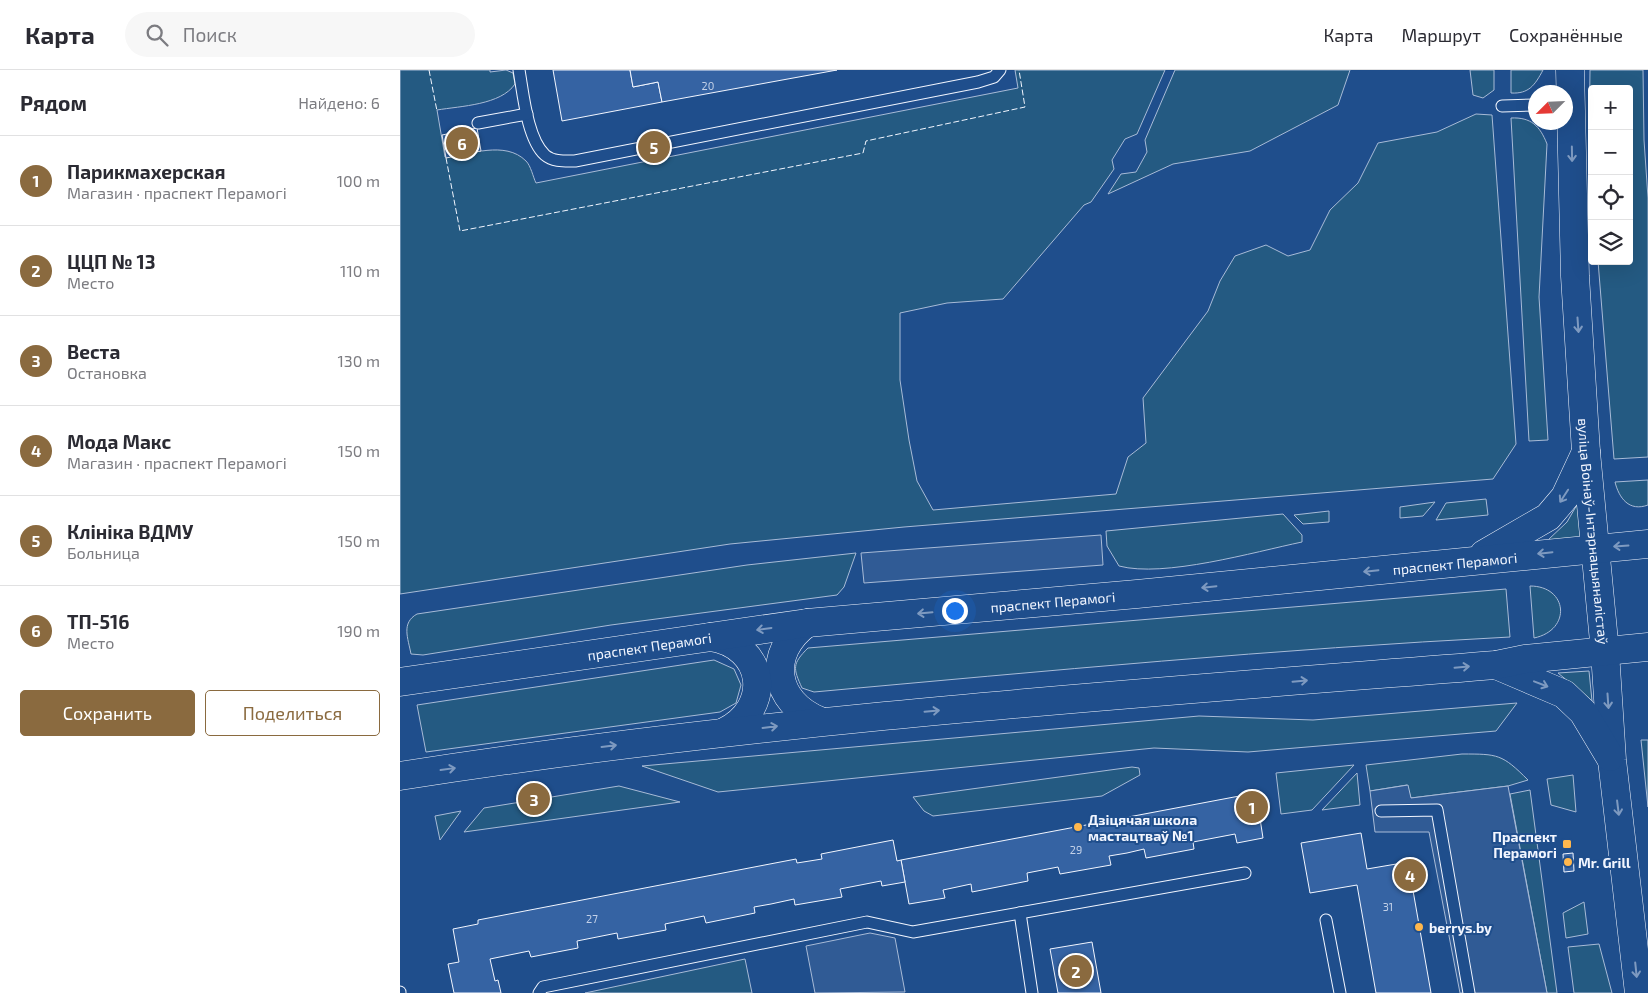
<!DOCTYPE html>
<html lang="ru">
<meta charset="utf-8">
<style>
body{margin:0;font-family:"Exo 2",sans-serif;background:#f7f7f7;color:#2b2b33}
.controls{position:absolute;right:15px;top:15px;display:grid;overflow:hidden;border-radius:5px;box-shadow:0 5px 20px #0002}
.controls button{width:45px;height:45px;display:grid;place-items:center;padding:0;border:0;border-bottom:1px solid #e1e1e2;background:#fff;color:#2b2b33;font:25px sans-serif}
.compass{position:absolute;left:1128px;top:15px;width:45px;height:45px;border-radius:50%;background:#fff;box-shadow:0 5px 20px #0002;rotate:246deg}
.you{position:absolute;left:554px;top:540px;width:18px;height:18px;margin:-12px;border:4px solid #fff;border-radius:50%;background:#1a73e8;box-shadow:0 0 0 8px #1a73e833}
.badge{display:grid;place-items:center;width:32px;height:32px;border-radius:50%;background:#8a6a3f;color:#fff;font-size:16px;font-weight:700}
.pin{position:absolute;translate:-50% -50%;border:2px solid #fff;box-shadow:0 1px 5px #0006}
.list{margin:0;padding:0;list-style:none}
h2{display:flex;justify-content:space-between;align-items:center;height:65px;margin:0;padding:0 20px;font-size:21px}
h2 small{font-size:16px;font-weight:400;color:#7c7c81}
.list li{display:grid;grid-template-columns:32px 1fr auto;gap:15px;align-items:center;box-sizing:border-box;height:90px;padding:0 20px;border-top:1px solid #e1e1e2}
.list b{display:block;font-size:19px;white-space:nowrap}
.list p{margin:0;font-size:16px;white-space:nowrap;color:#7c7c81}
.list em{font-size:16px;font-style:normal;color:#7c7c81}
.actions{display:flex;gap:10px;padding:15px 20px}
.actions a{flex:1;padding:11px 0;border:1px solid #8a6a3f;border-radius:5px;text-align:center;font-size:18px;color:#8a6a3f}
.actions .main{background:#8a6a3f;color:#fff}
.icon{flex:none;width:28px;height:28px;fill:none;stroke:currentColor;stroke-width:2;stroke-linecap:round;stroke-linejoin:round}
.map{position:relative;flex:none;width:1248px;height:923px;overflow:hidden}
header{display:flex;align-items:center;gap:30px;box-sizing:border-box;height:70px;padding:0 25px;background:#fff;border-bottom:1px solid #e1e1e2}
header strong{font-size:24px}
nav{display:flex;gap:28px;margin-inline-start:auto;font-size:18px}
.search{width:350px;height:45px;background:#f7f7f7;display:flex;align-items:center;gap:12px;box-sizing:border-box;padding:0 18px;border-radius:28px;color:#7c7c81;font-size:19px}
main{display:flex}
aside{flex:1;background:#fff}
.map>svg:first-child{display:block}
.green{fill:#245a82;stroke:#a8bbd7}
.parking{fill:#305b95;stroke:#a8bbd7}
.building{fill:#3563a3;stroke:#f2f6ff}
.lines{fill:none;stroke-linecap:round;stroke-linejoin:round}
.service-casing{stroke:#f2f6ff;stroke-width:13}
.primary-casing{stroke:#f2f6ff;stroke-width:29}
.service{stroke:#1f4e8c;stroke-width:11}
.primary{stroke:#1f4e8c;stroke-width:28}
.fence{stroke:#f2f6ff;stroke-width:1;stroke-dasharray:6 2.5;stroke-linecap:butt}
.oneway{stroke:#7e9ac0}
.poi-dot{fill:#ffb74d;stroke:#1f4e8c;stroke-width:2}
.labels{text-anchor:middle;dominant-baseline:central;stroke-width:4;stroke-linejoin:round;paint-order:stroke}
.number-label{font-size:11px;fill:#c3d1e8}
.street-label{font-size:14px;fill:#f2f6ff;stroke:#1f4e8c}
.poi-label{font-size:14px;font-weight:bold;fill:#f2f6ff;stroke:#1f4e8c;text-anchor:start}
</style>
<header>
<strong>Карта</strong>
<div class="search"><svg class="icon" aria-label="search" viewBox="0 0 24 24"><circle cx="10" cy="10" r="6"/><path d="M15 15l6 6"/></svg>Поиск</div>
<nav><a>Карта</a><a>Маршрут</a><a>Сохранённые</a></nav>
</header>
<main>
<aside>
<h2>Рядом<small>Найдено: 6</small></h2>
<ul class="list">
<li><span class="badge">1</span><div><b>Парикмахерская</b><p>Магазин · праспект Перамогі</p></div><em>100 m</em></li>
<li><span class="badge">2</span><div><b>ЦЦП № 13</b><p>Место</p></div><em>110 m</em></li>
<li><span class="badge">3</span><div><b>Веста</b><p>Остановка</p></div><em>130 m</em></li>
<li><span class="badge">4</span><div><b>Мода Макс</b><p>Магазин · праспект Перамогі</p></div><em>150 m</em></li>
<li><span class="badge">5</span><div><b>Клініка ВДМУ</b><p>Больница</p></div><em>150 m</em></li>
<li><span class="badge">6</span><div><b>ТП-516</b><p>Место</p></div><em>190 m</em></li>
</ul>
<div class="actions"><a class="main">Сохранить</a><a>Поделиться</a></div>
</aside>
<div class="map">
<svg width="1248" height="923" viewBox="0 0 1248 923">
<rect width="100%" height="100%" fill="#1f4e8c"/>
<!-- green -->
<g class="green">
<path d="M0,0H90V2L106,0L113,3L115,14C101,35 61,36 37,40L45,87C70,85 105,70 126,91C131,96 133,107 136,113L618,18L615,0H765L737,64L725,69L712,90L714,99L691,132L684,135L603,229L547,233L500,243V310L509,370L517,411L533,440L716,424L728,387L746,373L743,328L808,241L820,211L835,186L866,175L888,186L910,180L930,140L958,113L978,73L1037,62L1076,44L1092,45L1116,374L1093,409L504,457L330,474L0,524Z"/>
<polygon points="775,0 950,0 938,35 850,81 773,94 708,124 721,104 736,102 747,82 745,70"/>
<polygon points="1070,0 1094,0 1094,20 1083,28 1073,25"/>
<path d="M1111,0H1143C1135,15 1129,24 1111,23Z"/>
<polygon points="1190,0 1243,0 1244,70 1248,128 1248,387 1214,389 1198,191 1229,191 1229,19 1192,19 1192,105 1189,71"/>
<path d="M1111,48C1131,47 1140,56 1147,74L1139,227L1148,370L1129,371Z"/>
<path d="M1248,410V435C1229,442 1219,428 1215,412Z"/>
<polygon points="1086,429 1088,445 1036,450 1046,433"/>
<polygon points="1035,432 1023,446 1000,448 1000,437"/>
<polygon points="1178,433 1181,468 1148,470 1167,452"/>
<polygon points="929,441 929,452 903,454 894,445"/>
<path d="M883,444L902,465V472C854,482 764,508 719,496L707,476L706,461Z"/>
<path d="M456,483L444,517L437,525L211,555L23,585L11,584C8,568 1,553 17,544L347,495Z"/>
<path d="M1130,516C1168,516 1172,560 1134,568Z"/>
<path d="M1106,519L1110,567C877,579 646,601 414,622L402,618C393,598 392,594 408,578Z"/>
<polygon points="314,590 334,599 341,615 336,633 320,642 26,682 17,635"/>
<polygon points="1189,601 1192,631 1158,603"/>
<polygon points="1117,633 1096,661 848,682 754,678 318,722 242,696 799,646 913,650"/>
<polygon points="1241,670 1248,670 1248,737"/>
<path d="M1062,684C1098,684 1102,684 1128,710L1108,716L1011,728L1007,715L970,721L966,695Z"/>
<polygon points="954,695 912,740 881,744 876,703"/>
<polygon points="732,697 739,698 740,705 702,726 533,746 524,741 513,727"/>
<polygon points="957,703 960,735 922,740"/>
<polygon points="1173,705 1176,742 1151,735 1147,709"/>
<polygon points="219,716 280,732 64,762 84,738"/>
<polygon points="1130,720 1157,923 1147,923 1110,724"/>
<polygon points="61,741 40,770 35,746"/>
<polygon points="1184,832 1188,864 1166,868 1163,843"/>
<polygon points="1199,874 1212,923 1174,923 1168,877"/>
<polygon points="345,889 352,923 185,923"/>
</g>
<!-- parking -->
<g class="parking">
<polygon points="701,465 703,495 464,513 461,483"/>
<polygon points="1008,715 1011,728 1108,716 1147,923 1060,923 1029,762 975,762 970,721"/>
<polygon points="470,863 495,868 505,922 415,923 406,876"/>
</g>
<!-- building -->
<g class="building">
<polygon points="153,0 230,0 233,17 258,12 262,32 162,51"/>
<polygon points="230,0 437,0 262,32 258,12 233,17"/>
<polygon points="77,58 81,81 46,88 42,65"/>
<polygon points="850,724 853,743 859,742 863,768 837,773 835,764 793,772 794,779 746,788 744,779 727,783 709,786 711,795 660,804 658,797 627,803 628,811 572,822 571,814 543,820 545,828 509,834 501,790"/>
<polygon points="961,763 967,799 1008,792 1031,923 976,923 957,815 910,823 901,773"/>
<polygon points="493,770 497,791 501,790 505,812 482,816 481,811 440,819 442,827 395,835 394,829 371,834 354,837 355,843 306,853 304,846 265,854 266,860 218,869 217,863 177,871 178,878 131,887 129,881 90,889 95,911 98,910 101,923 54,923 48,894 59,892 53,859 78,854 78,850 396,789 397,793 422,789 421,784"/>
<polygon points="1173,783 1174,801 1164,802 1163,784"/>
<polygon points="692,872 701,923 658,923 650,879"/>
</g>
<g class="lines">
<defs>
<g id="service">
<path d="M119,0C123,22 127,69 145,85C153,92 165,91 175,91L578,12L594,7L600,0"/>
<polyline points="1102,36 1136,35"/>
<polyline points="78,53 127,44"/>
<polyline points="981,741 1037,740 1069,923"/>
<polyline points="620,843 632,923"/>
<polyline points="926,850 940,923"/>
<polyline points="0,922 0,923"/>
<polyline points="139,923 143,917 467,852 513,862 845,803"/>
</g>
<g id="primary">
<path id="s1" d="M1170,0L1175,206L1186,382L1205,582L1212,690L1239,923"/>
<polyline points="1084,484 1148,447 1165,427 1186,382"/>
<path d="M407,553C366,583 373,632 420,651"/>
<path d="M310,567C366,575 374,638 324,662"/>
<polyline points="1096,595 1164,624 1183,642 1210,687"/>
<path id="s2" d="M0,612L407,553L737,524L1248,474"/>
<path d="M0,706C363,649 730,624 1096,595L1125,589L1248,577"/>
</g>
</defs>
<!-- service casing -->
<use href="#service" class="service-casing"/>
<!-- primary casing -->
<use href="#primary" class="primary-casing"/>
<!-- service -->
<use href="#service" class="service"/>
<!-- primary -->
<use href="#primary" class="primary"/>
<!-- fence -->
<g class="fence">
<polyline points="29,0 37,41"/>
<polyline points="46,88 60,161 463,83 466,71 625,37 619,0"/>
</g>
</g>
<!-- one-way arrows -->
<defs><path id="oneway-shaft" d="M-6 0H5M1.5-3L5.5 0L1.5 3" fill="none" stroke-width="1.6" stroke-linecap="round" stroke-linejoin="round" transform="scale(1.25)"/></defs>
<g class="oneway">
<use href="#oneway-shaft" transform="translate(1172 84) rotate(89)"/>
<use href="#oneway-shaft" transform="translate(1178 255) rotate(86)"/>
<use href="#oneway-shaft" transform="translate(1164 426) rotate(123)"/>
<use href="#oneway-shaft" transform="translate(1221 476) rotate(176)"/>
<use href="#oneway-shaft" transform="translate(1145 483) rotate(174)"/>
<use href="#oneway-shaft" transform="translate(971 501) rotate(174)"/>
<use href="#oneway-shaft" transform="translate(809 517) rotate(174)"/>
<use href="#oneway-shaft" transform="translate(525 543) rotate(175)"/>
<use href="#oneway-shaft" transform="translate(364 559) rotate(172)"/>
<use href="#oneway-shaft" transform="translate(1062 597) rotate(-5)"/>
<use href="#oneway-shaft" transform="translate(900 611) rotate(-5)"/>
<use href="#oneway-shaft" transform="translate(1141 614) rotate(21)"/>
<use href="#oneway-shaft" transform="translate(1208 631) rotate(86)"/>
<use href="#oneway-shaft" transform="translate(532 641) rotate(-5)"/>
<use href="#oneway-shaft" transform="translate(370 657) rotate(-7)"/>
<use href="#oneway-shaft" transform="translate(209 676) rotate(-7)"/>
<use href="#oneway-shaft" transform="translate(48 699) rotate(-8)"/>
<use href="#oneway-shaft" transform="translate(1218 738) rotate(83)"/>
<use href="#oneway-shaft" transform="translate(1236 900) rotate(84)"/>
</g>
<!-- markers -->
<g class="poi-dot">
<circle cx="678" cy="757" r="5"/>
<rect x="1162" y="769" width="10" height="10" rx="2.5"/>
<circle cx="1168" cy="792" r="5"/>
<circle cx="1019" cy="857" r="5"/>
</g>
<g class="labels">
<!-- number labels -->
<g class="number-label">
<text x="308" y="15">20</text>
<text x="676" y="779">29</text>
<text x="988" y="836">31</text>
<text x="192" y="848">27</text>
</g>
<!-- street labels -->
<g class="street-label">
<text stroke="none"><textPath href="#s1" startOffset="462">вуліца Воінаў-Інтэрнацыяналістаў</textPath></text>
<text stroke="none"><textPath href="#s2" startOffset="1062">праспект Перамогі</textPath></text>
<text stroke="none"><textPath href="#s2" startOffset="658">праспект Перамогі</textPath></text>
<text stroke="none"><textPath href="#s2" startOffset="252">праспект Перамогі</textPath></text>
</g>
<!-- poi labels -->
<g class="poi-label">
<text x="688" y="749">Дзіцячая школа<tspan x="688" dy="16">мастацтваў №1</tspan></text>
<text x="1157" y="766" text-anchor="end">Праспект<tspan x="1157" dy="16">Перамогі</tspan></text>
<text x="1178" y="792">Mr. Grill</text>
<text x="1029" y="857">berrys.by</text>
</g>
</g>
</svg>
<div class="controls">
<button>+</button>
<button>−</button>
<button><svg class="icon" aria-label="locate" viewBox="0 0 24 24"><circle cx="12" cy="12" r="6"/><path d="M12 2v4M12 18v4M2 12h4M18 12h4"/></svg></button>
<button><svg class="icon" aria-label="layers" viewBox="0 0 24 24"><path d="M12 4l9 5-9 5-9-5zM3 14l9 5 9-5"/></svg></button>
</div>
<svg class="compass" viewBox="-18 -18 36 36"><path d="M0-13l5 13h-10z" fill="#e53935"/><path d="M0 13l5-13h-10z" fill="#7c7c81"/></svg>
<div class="you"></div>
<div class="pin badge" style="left:852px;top:737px">1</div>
<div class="pin badge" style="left:676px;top:901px">2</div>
<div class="pin badge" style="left:134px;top:729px">3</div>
<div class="pin badge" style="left:1010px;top:805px">4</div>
<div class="pin badge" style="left:254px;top:77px">5</div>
<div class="pin badge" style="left:62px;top:73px">6</div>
</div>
</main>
